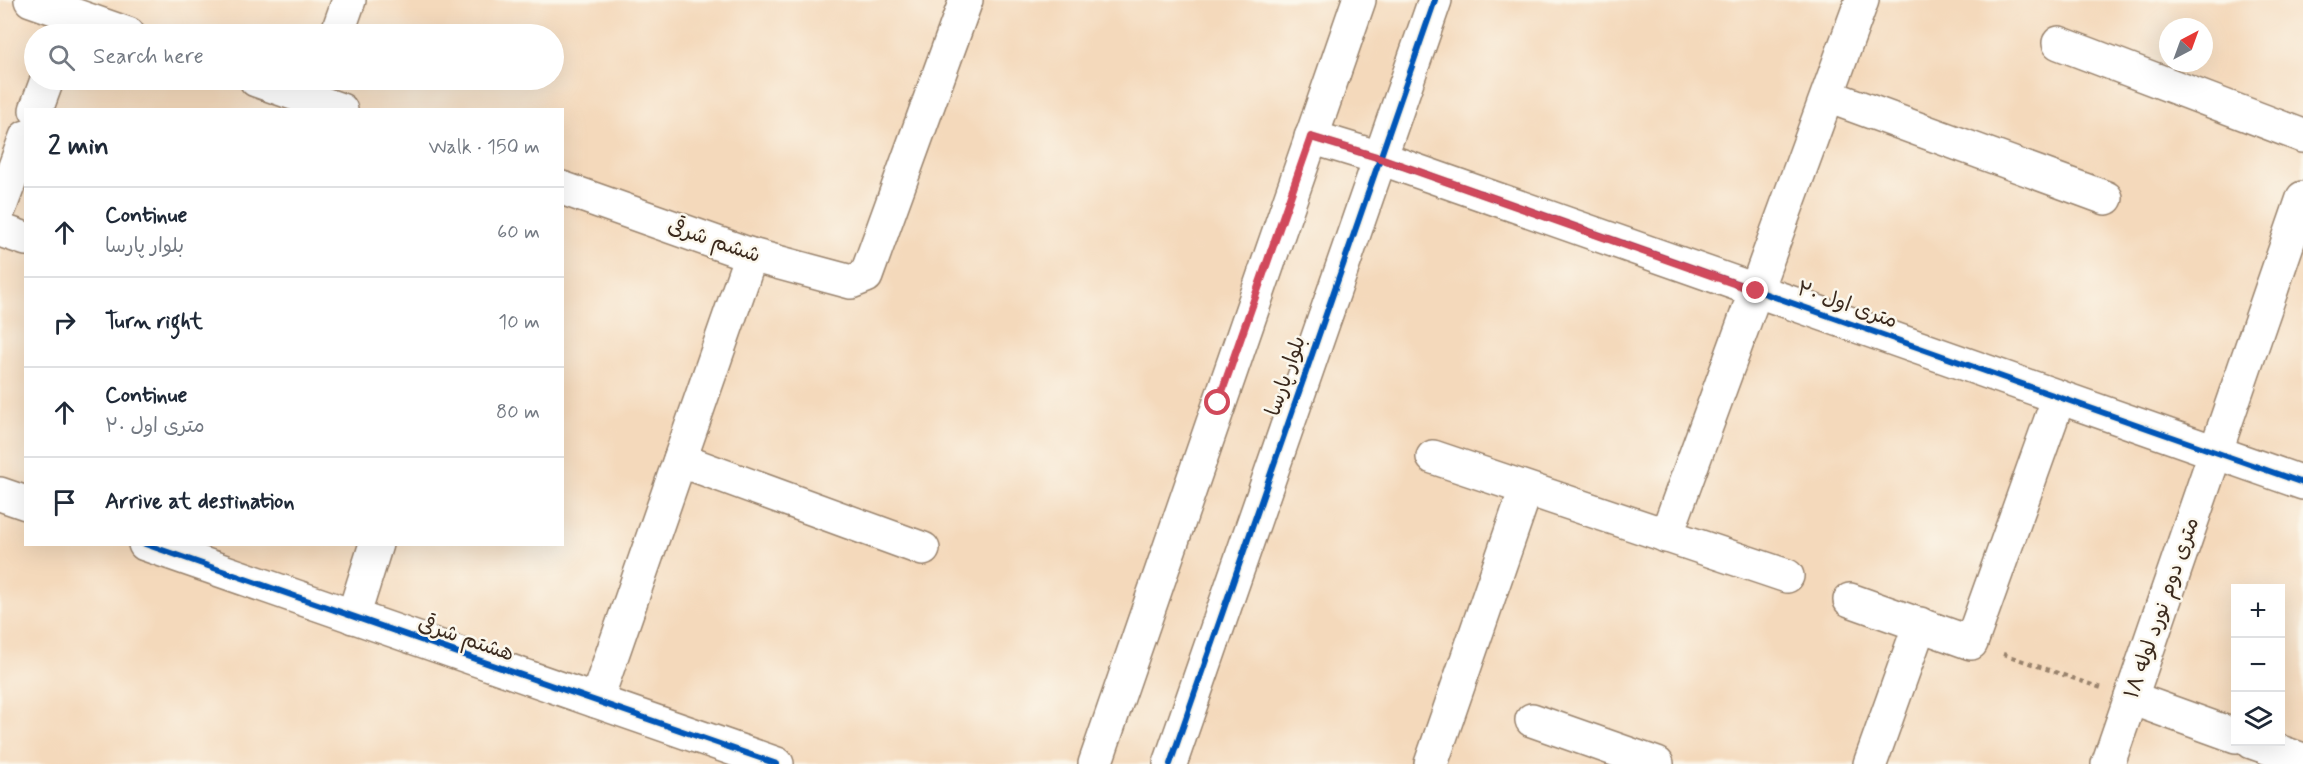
<!DOCTYPE html>
<meta charset="utf-8">
<style>
body{margin:0;font-family:Mynerve,"Playpen Sans Arabic",sans-serif;background:#f2f2f3;color:#1f2937}
.controls{position:absolute;right:18px;bottom:18px;display:grid;overflow:hidden;border-radius:0px;box-shadow:0 6px 24px #0002}
.controls button{width:54px;height:54px;display:grid;place-items:center;padding:0;border:0;border-bottom:2px solid #e0e1e3;background:#fff;color:#1f2937;font:30px sans-serif}
.compass{position:absolute;left:2159px;top:18px;width:54px;height:54px;border-radius:50%;background:#fff;box-shadow:0 6px 24px #0002;rotate:41deg}
.stop{position:absolute;width:18px;height:18px;margin:-14px;border:4px solid #d1495b;border-radius:50%;background:#fff}
.stop.end{background:#d1495b;border-color:#fff;box-shadow:0 2px 6px #0008}
.list{margin:0;padding:0;list-style:none}
h2{display:flex;justify-content:space-between;align-items:center;height:78px;margin:0;padding:0 24px;font-size:26px}
h2 small{font-size:20px;font-weight:400;color:#747a83}
.list li{display:grid;grid-template-columns:39px 1fr auto;gap:18px;align-items:center;box-sizing:border-box;height:90px;padding:0 24px;border-top:2px solid #e0e1e3}
.list b{display:block;font-size:22px;white-space:nowrap}
.list p{margin:0;font-size:20px;white-space:nowrap;color:#747a83}
.list em{font-size:20px;font-style:normal;color:#747a83}
.icon{flex:none;width:33px;height:33px;fill:none;stroke:currentColor;stroke-width:2;stroke-linecap:round;stroke-linejoin:round}
.map{position:relative;flex:none;width:2303px;height:764px;overflow:hidden}
.search{position:absolute;background:#fff;box-shadow:0 6px 24px #0002;left:24px;top:24px;width:540px;height:66px;display:flex;align-items:center;gap:15px;box-sizing:border-box;padding:0 21px;border-radius:33px;color:#747a83;font-size:22px}
.panel{position:absolute;background:#fff;box-shadow:0 6px 24px #0002;left:24px;top:108px;width:540px;height:438px;border-radius:0px}
.map>svg:first-child{display:block}
.lines{fill:none;stroke-linecap:round;stroke-linejoin:round}
.minor-casing{stroke:#98826c;stroke-width:36}
.path{stroke:#98826c;stroke-width:4;stroke-dasharray:4.5 4.5;stroke-linecap:butt}
.minor{stroke:#fff;stroke-width:33}
.cycleway-casing{stroke:#fbf7ec;stroke-width:10}
.cycleway{stroke:#0057b8;stroke-width:6}
.route{stroke:#d1495b;stroke-width:8}
.labels{text-anchor:middle;dominant-baseline:central;stroke-width:5;stroke-linejoin:round;paint-order:stroke}
.street-label{font-size:21px;fill:#3b2a1e;stroke:#fbf7ec}
</style>
<div class="map">
<svg width="2303" height="764" viewBox="0 0 2303 764">
<rect width="100%" height="100%" fill="#fbf7ec"/>
<filter id="ink" filterUnits="userSpaceOnUse"><feTurbulence type="fractalNoise" baseFrequency=".0167" numOctaves="2"/><feDisplacementMap in="SourceGraphic" scale="12" xChannelSelector="R" yChannelSelector="G"/><feConvolveMatrix kernelMatrix="1 2 1 2 8 2 1 2 1" color-interpolation-filters="sRGB"/></filter>
<filter id="wash" filterUnits="userSpaceOnUse"><feTurbulence type="fractalNoise" baseFrequency=".008" numOctaves="4" result="noise"/><feDisplacementMap in="SourceGraphic" scale="24" xChannelSelector="R" yChannelSelector="G"/><feGaussianBlur stdDeviation="1.35" result="paint"/><feColorMatrix in="noise" values="0 0 0 0 0 0 0 0 0 0 0 0 0 0 0 0 0 1.4 0 .05"/><feComposite in="paint" operator="in"/></filter>
<g filter="url(#wash)">
<rect width="100%" height="100%" fill="#f4d9bb"/>
</g>
<g filter="url(#ink)">
<g class="lines">
<defs>
<g id="minor">
<polyline points="31,0 128,34"/>
<polyline points="337,34 349,0"/>
<polyline points="2059,43 2303,136"/>
<polyline points="256,80 341,110"/>
<polyline points="1828,96 2106,198"/>
<polyline points="36,110 47,80"/>
<polyline points="1311,137 1380,158 2303,483"/>
<polyline points="562,188 751,255 851,282 866,276 966,0"/>
<polyline points="0,207 26,137"/>
<polyline points="0,230 26,239"/>
<polyline points="1433,457 1787,576"/>
<polyline points="680,460 923,549"/>
<polyline points="0,494 26,503"/>
<polyline points="1666,536 1862,0"/>
<polyline points="145,544 777,764"/>
<polyline points="1850,600 1971,643 2059,397"/>
<polyline points="353,617 376,544"/>
<polyline points="2131,698 2236,736"/>
<polyline points="596,701 751,255"/>
<polyline points="1532,720 1657,764"/>
<polyline points="2252,742 2303,760"/>
<polyline points="1095,764 1359,0"/>
<polyline points="1170,764 1435,0"/>
<polyline points="1431,764 1526,489"/>
<polyline points="1870,764 1920,624"/>
<polyline points="2108,764 2303,198"/>
</g>
</defs>
<!-- minor casing -->
<use href="#minor" class="minor-casing"/>
<!-- path -->
<polyline class="path" points="2003,654 2101,688"/>
<!-- minor -->
<use href="#minor" class="minor"/>
<defs>
<g id="cycleway">
<polyline points="1311,137 1380,158 2303,483"/>
<polyline points="145,544 777,764"/>
<polyline points="1170,764 1435,0"/>
</g>
</defs>
<!-- cycleway casing -->
<use href="#cycleway" class="cycleway-casing"/>
<!-- cycleway -->
<use href="#cycleway" class="cycleway"/>
</g>
</g>
<g class="lines" filter="url(#ink)">
<!-- route -->
<polyline class="route" points="1218,403 1311,137 1380,158 1756,291"/>
</g>
<g class="labels">
<!-- street labels -->
<g class="street-label">
<text transform="translate(714 241) rotate(19)">ششم شرقی</text>
<text transform="translate(1847 305) rotate(19)">۲۰ متری اول</text>
<text transform="translate(1286 376) rotate(-71)">بلوار پارسا</text>
<text transform="translate(2162 608) rotate(-71)">۱۸ متری دوم نورد لوله</text>
<text transform="translate(466 639) rotate(19)">هشتم شرقی</text>
</g>
</g>
</svg>
<div class="controls">
<button>+</button>
<button>−</button>
<button><svg class="icon" aria-label="layers" viewBox="0 0 24 24"><path d="M12 4l9 5-9 5-9-5zM3 14l9 5 9-5"/></svg></button>
</div>
<svg class="compass" viewBox="-18 -18 36 36"><path d="M0-13l5 13h-10z" fill="#e53935"/><path d="M0 13l5-13h-10z" fill="#747a83"/></svg>
<div class="stop" style="left:1218px;top:403px"></div>
<div class="stop end" style="left:1756px;top:291px"></div>
<div class="search"><svg class="icon" aria-label="search" viewBox="0 0 24 24"><circle cx="10" cy="10" r="6"/><path d="M15 15l6 6"/></svg>Search here</div>
<section class="panel">
<h2>2 min<small>Walk · 150 m</small></h2>
<ul class="list">
<li><svg class="icon" aria-label="ahead" viewBox="0 0 24 24"><path d="M12 20V5M6 11l6-6 6 6"/></svg><div><b>Continue</b><p>بلوار پارسا</p></div><em>60 m</em></li>
<li><svg class="icon" aria-label="right" viewBox="0 0 24 24"><path d="M7 20v-9h11M14 6l5 5-5 5"/></svg><div><b>Turn right</b></div><em>10 m</em></li>
<li><svg class="icon" aria-label="ahead" viewBox="0 0 24 24"><path d="M12 20V5M6 11l6-6 6 6"/></svg><div><b>Continue</b><p>۲۰ متری اول</p></div><em>80 m</em></li>
<li><svg class="icon" aria-label="arrive" viewBox="0 0 24 24"><path d="M6 21V4h12l-3 4 3 4H6"/></svg><div><b>Arrive at destination</b></div></li>
</ul>
</section>
</div>
